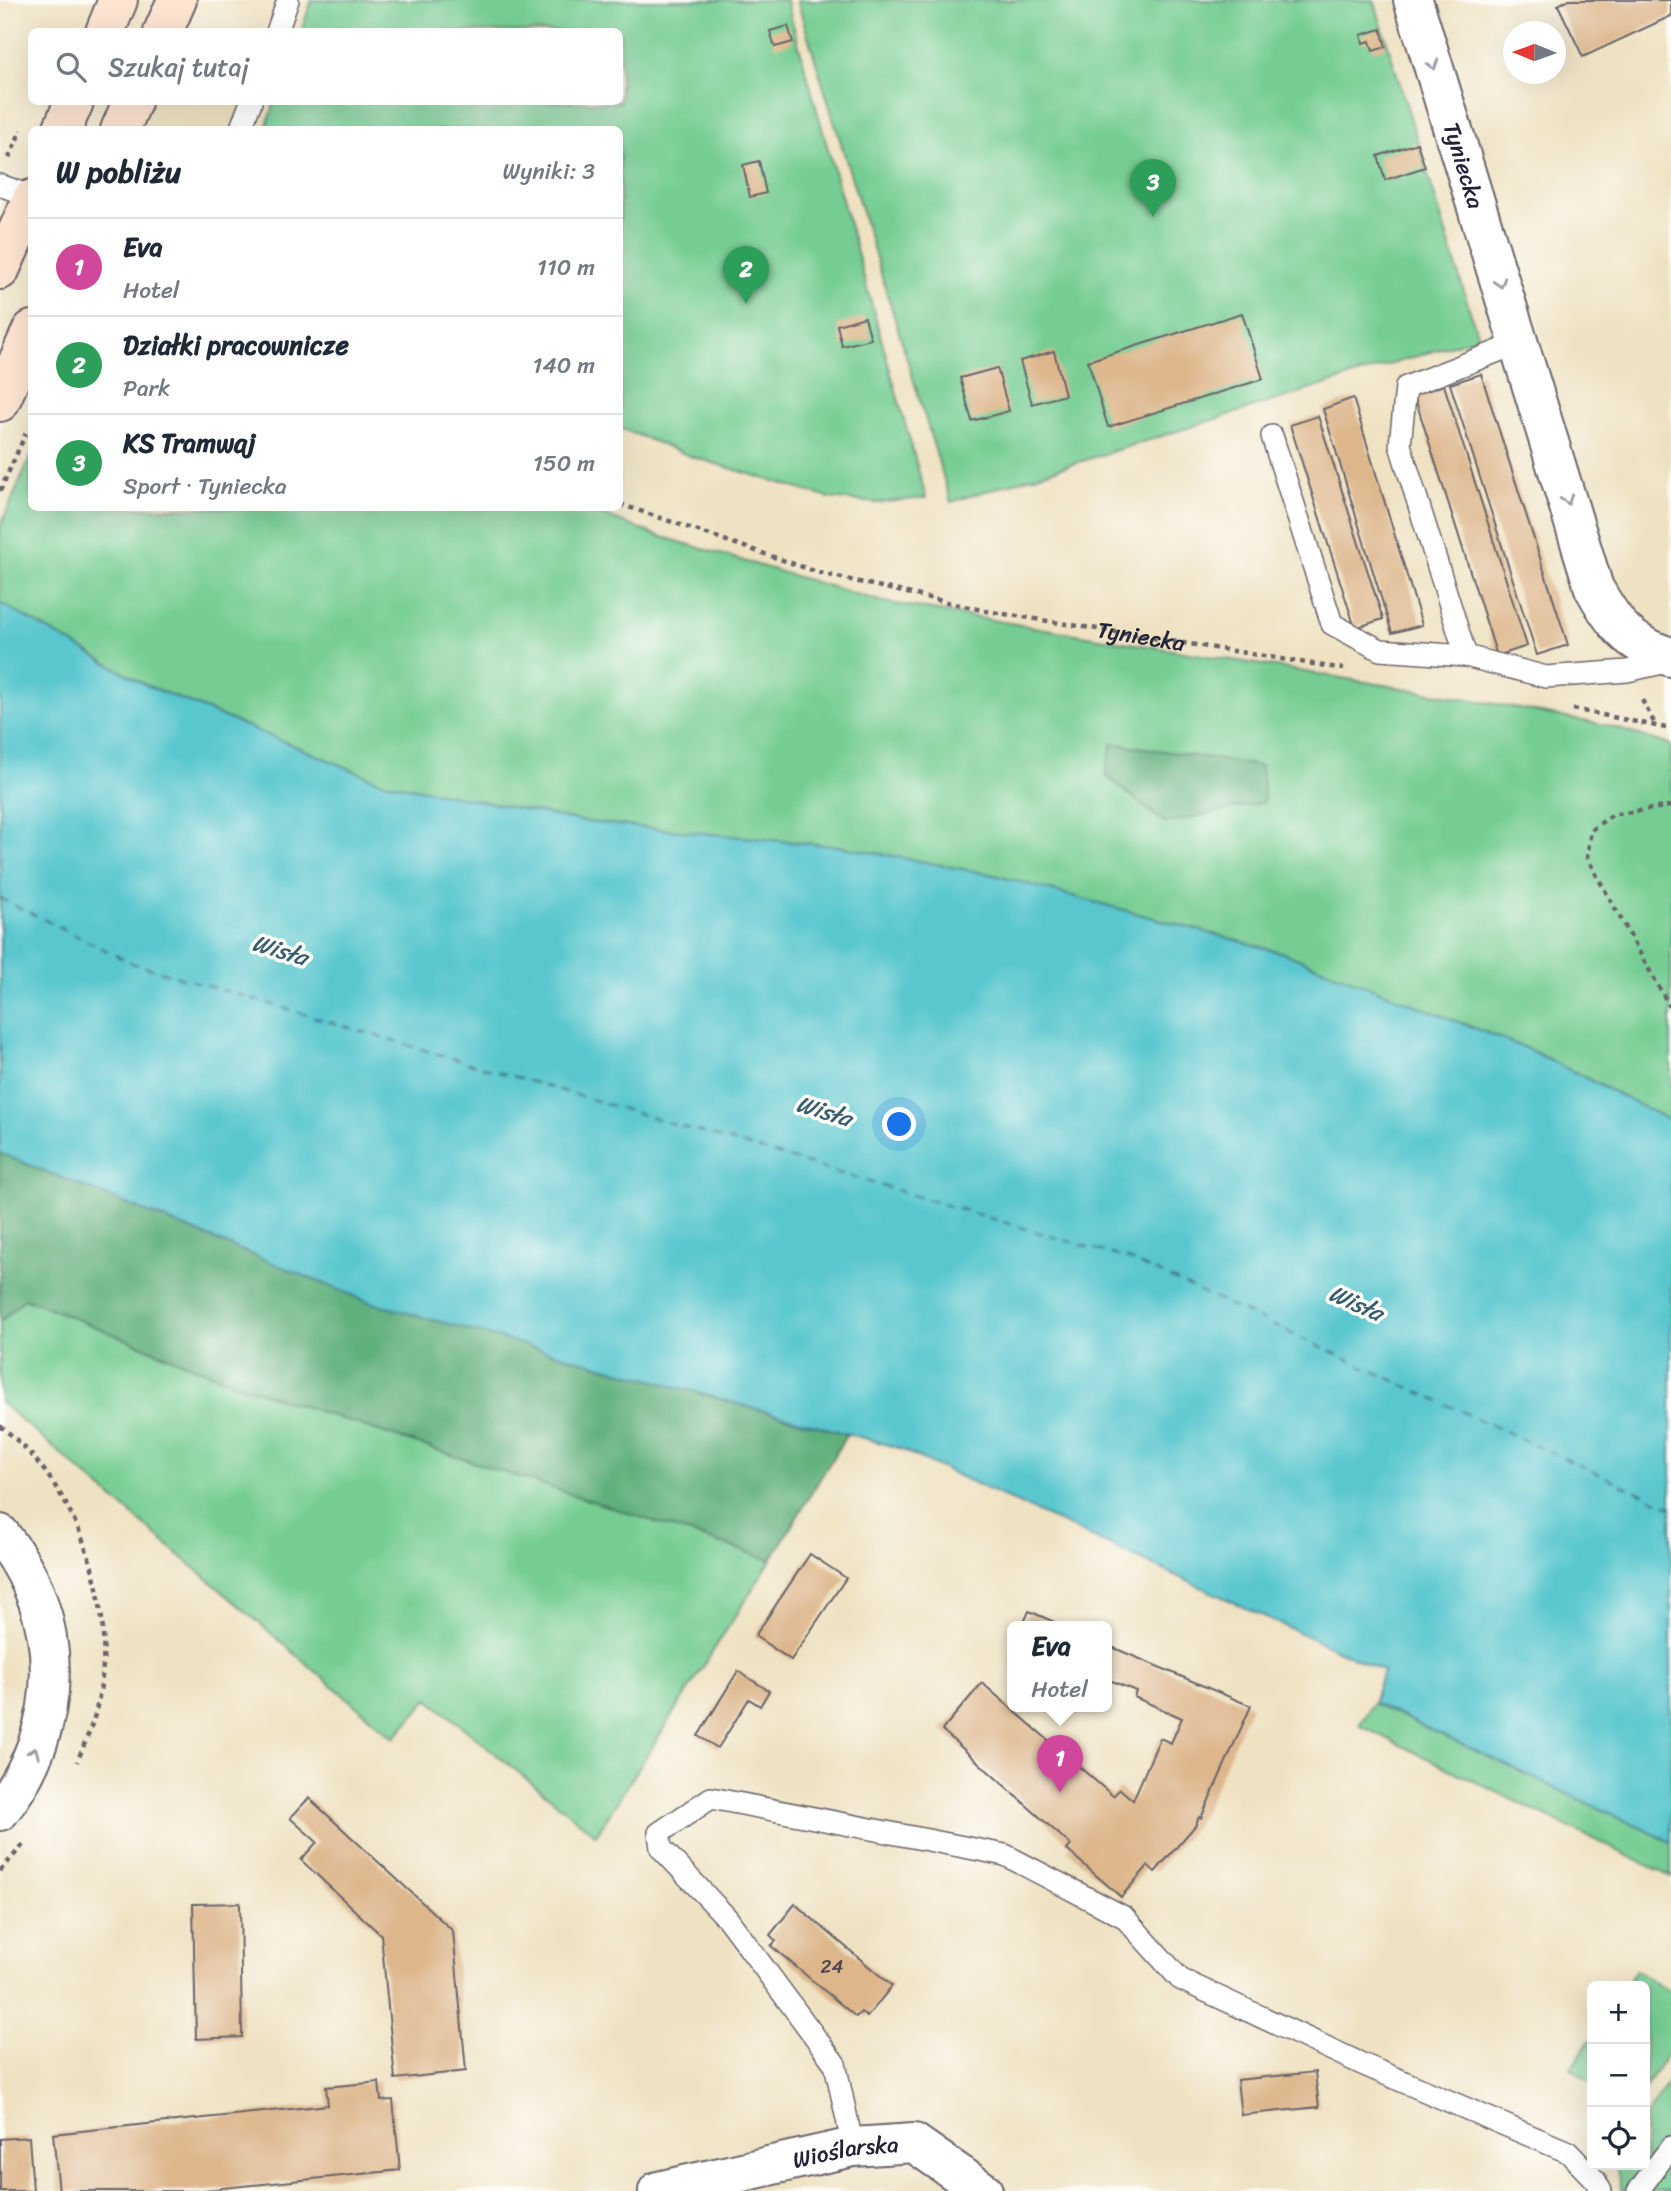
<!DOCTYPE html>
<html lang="pl">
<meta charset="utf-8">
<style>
body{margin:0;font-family:Sriracha,sans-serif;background:#f6f6f7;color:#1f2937}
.controls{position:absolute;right:21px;bottom:21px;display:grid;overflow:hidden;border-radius:10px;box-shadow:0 7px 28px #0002}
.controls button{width:63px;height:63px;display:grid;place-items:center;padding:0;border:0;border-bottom:2px solid #e0e1e3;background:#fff;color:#1f2937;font:35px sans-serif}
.compass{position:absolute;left:1503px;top:21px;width:63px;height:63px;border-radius:50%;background:#fff;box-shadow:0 7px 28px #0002;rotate:271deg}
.you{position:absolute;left:900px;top:1125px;width:24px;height:24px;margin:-18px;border:5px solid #fff;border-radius:50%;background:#1a73e8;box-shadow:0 0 0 10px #1a73e833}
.badge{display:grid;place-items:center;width:46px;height:46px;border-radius:50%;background:#1a73e8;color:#fff;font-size:23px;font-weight:700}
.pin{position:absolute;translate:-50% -58px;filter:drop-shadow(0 2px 4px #0008)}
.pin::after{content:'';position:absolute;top:37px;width:24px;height:21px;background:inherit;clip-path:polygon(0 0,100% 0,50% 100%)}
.popup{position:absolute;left:1007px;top:1621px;width:105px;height:91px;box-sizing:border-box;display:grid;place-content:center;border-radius:10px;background:#fff;filter:drop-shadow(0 2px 5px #0005);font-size:23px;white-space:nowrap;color:#747a83}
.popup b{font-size:26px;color:#1f2937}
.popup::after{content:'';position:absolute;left:50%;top:100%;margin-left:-14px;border:14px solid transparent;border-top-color:#fff}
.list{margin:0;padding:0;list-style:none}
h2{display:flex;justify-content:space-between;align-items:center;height:91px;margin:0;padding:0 28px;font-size:30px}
h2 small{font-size:23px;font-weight:400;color:#747a83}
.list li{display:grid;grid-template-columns:46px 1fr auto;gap:21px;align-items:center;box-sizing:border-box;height:98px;padding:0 28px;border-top:2px solid #e0e1e3}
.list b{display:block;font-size:26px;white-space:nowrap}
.list p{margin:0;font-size:23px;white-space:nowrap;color:#747a83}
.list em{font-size:23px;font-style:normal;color:#747a83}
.icon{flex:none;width:38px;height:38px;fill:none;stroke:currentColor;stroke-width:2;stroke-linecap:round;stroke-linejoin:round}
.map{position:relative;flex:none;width:1671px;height:2191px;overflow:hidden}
.search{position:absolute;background:#fff;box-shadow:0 7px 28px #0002;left:28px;top:28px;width:595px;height:77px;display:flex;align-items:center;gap:18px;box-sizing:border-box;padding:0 24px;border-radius:10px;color:#747a83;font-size:26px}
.panel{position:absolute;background:#fff;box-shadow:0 7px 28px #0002;left:28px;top:126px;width:595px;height:385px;border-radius:10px}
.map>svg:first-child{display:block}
.green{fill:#76cd93;stroke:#4c7867;stroke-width:2}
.forest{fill:#60b07d;stroke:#41695c;stroke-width:2}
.water{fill:#5ac7cf;stroke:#3e7485;stroke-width:2}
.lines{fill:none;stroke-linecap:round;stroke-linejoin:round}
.ferry{stroke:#365c6f;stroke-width:2;stroke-dasharray:9 7;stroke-linecap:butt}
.building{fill:#ddb68b}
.service-casing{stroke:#6a656a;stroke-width:24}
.minor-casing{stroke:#6a656a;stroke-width:42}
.tertiary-casing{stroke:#6a656a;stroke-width:42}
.secondary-casing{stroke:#6a656a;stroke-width:42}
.path{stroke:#6a656a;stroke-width:4.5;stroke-dasharray:5 5;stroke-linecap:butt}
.service{stroke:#fff;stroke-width:21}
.minor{stroke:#fff;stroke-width:38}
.tertiary{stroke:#fff;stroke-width:38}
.secondary{stroke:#fde4d0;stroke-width:38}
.oneway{stroke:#9c9ca7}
.labels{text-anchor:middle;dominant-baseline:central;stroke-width:7;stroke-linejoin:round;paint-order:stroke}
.number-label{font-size:19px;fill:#51474f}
.street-label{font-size:23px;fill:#22223b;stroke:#fdfcf7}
.water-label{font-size:24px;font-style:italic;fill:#365c6f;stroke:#fdfcf7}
</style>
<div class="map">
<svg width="1671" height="2191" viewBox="0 0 1671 2191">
<rect width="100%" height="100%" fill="#fdfcf7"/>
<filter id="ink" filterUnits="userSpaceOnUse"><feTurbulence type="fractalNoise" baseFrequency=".0143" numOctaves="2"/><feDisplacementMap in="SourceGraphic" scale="14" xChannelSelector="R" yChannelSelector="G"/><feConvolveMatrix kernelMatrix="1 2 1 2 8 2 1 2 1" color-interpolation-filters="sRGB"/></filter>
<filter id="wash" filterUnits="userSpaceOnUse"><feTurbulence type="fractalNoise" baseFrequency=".00686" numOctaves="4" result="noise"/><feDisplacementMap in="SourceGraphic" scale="28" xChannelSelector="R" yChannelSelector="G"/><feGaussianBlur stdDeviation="1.57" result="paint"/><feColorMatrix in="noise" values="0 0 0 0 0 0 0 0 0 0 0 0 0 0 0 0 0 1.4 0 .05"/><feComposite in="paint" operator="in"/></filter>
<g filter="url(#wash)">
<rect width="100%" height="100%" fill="#efe2c2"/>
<!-- green -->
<g class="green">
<polygon points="312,0 786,0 926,498 877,503 829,498 690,456 620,428 620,130 265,130 275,102 620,102 620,32 301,31"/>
<polygon points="797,0 1374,0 1478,337 951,502"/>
<polygon points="31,456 32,508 584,508 656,535 883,602 1474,700 1609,726 1671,745 1671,1121 1530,1050 1283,953 994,875 844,847 587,822 379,781 146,685 0,603 0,527"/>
<polygon points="25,1298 236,1384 771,1560 596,1835 428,1699 394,1738 0,1402 0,1322"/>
<polygon points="1373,1703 1671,1842 1671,1877 1359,1725"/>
<polygon points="1636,1970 1671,1993 1671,2048 1645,2088 1645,1986 1625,1986"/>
<polygon points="1592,2037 1592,2083 1571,2069"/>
<polygon points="1671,2077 1671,2191 1622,2191 1616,2166 1645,2165 1645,2119"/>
</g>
<!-- forest -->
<g class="forest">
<polygon points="1112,743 1261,766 1264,802 1165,823 1105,775"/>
<polygon points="0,1153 372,1303 847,1434 771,1560 236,1384 25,1298 0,1322"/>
</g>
<!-- water -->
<polygon class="water" points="0,603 146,685 379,781 587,822 844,847 994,875 1283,953 1530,1050 1671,1121 1671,1842 1373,1703 1383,1671 896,1447 372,1303 0,1153"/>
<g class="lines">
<!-- ferry -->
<polyline class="ferry" points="0,898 132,963 1128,1259 1671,1507"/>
</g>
<g id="blocks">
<!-- building -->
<g class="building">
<polygon points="1568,0 1671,0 1671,16 1583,57 1558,5"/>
<polygon points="788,26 793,42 775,47 770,31"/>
<polygon points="1381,29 1386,47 1373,51 1370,41 1363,43 1361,35"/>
<polygon points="1417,143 1425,167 1385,180 1378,156"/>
<polygon points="759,161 766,193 750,197 743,165"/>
<polygon points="1242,313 1263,379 1108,427 1088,361"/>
<polygon points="865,317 871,339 842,346 837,325"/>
<polygon points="1054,351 1065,395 1032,404 1020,361"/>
<polygon points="997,368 1009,411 972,421 960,378"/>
<polygon points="1481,374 1568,645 1537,655 1450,384"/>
<polygon points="1444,385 1527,646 1497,656 1414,395"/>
<polygon points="1353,398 1422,625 1392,633 1323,409"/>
<polygon points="1318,416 1383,619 1355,628 1290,425"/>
<polygon points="810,1554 846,1578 791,1660 755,1636"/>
<polygon points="1029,1611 1066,1627 1022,1627"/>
<polygon points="1107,1645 1251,1706 1201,1818 1199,1817 1195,1826 1155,1872 1148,1866 1121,1897 1067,1850 1071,1845 942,1730 982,1683 1113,1796 1120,1789 1133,1800 1160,1738 1171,1743 1182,1718 1134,1697 1136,1691 1107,1679"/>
<polygon points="738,1671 769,1691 760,1706 749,1699 718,1748 698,1736"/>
<polygon points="309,1798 453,1931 466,2071 395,2079 381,1935 301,1860 317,1842 290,1818"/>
<polygon points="240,1903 242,2037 196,2039 193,1904"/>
<polygon points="795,1904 892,1986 867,2017 861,2012 856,2017 771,1946 776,1941 770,1935"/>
<polygon points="1315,2072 1319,2107 1241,2115 1237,2080"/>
<polygon points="379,2082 381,2101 393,2100 400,2170 194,2191 59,2191 53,2134 328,2105 326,2087"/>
<polygon points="29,2137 33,2191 0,2191 0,2139"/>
</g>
</g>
</g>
<g filter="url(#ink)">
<use href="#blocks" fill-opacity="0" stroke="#6a656a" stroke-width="2"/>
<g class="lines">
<defs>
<g id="service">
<polyline points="277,32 288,0"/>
<polyline points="240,130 251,102"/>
<polyline points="0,185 32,197"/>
<polyline points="1519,343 1406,387 1400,445 1466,656 1546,677 1627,671 1671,661"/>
<polyline points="1272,436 1332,624 1380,650 1466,656"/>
<polyline points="853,2147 835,2064 727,1918 661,1848 659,1833 711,1798 1005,1855 1124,1917 1180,1979 1362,2064 1568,2152 1595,2180 1601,2191"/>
<polyline points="1638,2191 1671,2147"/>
</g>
<g id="minor">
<path id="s2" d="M1413,0L1594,588C1615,625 1628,644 1671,657"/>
<path id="s3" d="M658,2191L853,2147L914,2143L983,2191"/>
</g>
<path id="tertiary" d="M0,1534C67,1616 66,1728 0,1811"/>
<g id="secondary">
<polyline points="105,32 118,0"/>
<polyline points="163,32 177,0"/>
<polyline points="62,130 74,102"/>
<polyline points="120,130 132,102"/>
<polyline points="0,270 32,199"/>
<polyline points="0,402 32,330"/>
</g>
</defs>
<!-- service casing -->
<use href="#service" class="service-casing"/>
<!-- minor casing -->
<use href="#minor" class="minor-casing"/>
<!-- tertiary casing -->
<use href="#tertiary" class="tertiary-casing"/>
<!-- secondary casing -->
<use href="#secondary" class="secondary-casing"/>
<!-- path -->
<g class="path">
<polyline points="9,158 21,130"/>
<polyline points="0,491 26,433"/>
<path id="s1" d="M620,504L820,573L986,611L1344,669"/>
<polyline points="1642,700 1656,726"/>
<polyline points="1573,709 1671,729"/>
<polyline points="1671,806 1612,815 1591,830 1587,858 1671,1009"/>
<path d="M0,1426C80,1486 120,1609 97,1706C93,1725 84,1745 77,1762"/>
<polyline points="0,1871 23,1845"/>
</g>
<!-- service -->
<use href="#service" class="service"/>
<!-- minor -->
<use href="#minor" class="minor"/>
<!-- tertiary -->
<use href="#tertiary" class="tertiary"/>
<!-- secondary -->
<use href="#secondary" class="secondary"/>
</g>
<!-- one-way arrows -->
<defs><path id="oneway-chevron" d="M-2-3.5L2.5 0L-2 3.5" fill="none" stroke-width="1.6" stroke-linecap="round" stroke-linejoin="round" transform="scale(1.75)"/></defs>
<g class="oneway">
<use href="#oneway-chevron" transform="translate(1433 65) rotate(73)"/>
<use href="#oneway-chevron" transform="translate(1500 283) rotate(73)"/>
<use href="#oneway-chevron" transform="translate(1567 500) rotate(73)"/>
<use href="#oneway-chevron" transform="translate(34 1752) rotate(-67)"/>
</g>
</g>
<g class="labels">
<!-- number labels -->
<g class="number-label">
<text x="832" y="1966">24</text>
</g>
<!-- street labels -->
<g class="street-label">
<text stroke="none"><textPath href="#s2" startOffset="173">Tyniecka</textPath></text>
<text stroke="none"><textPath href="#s1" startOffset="539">Tyniecka</textPath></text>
<text stroke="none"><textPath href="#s3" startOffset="192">Wioślarska</textPath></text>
</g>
<!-- water labels -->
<g class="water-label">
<text transform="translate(280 950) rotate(17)">Wisła</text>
<text transform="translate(824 1111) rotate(17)">Wisła</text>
<text transform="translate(1356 1303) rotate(24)">Wisła</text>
</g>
</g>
</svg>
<div class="controls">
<button>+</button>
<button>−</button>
<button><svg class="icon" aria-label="locate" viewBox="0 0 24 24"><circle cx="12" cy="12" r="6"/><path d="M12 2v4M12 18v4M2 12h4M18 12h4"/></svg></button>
</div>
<svg class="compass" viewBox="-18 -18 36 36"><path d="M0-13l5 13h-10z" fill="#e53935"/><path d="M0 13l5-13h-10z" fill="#747a83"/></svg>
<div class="you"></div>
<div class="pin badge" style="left:1060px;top:1793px;background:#d1479c">1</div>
<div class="popup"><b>Eva</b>Hotel</div>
<div class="pin badge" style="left:746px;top:304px;background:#2e9e5b">2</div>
<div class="pin badge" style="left:1153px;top:217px;background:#2e9e5b">3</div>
<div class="search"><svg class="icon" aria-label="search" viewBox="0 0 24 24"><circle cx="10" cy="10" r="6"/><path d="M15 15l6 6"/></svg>Szukaj tutaj</div>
<section class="panel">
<h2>W pobliżu<small>Wyniki: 3</small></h2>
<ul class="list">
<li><span class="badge" style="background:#d1479c">1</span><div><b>Eva</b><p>Hotel</p></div><em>110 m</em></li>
<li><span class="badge" style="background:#2e9e5b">2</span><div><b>Działki pracownicze</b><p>Park</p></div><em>140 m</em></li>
<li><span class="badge" style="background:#2e9e5b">3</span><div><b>KS Tramwaj</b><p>Sport · Tyniecka</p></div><em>150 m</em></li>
</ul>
</section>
</div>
